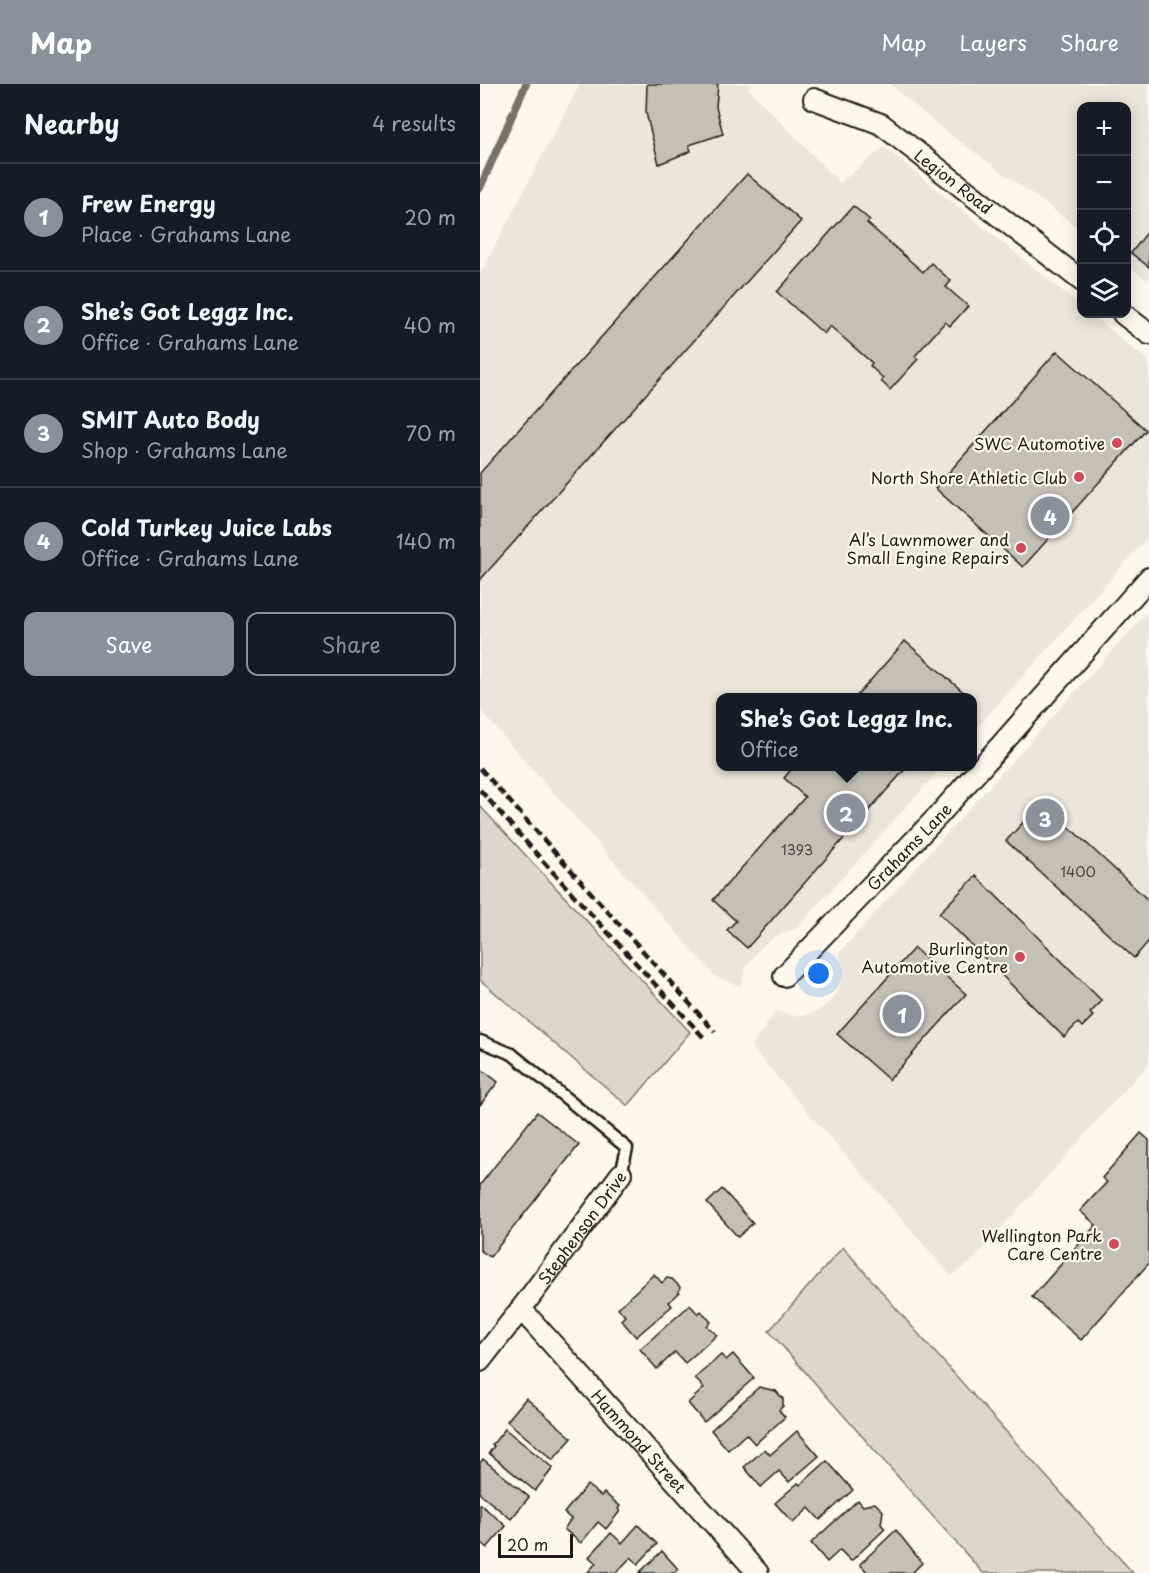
<!DOCTYPE html>
<meta charset="utf-8">
<style>
body{margin:0;font-family:"Playpen Sans",sans-serif;background:#20242c;color:#f1f3f6}
.controls{position:absolute;right:18px;top:18px;display:grid;overflow:hidden;border-radius:12px;box-shadow:0 3px 15px #0003}
.controls button{width:54px;height:54px;display:grid;place-items:center;padding:0;border:0;border-bottom:2px solid #363941;background:#171b24;color:#f1f3f6;font:30px sans-serif}
.scale{position:absolute;left:18px;bottom:15px;width:75px;box-sizing:border-box;padding-left:6px;border:3px solid #1c1c1c;border-top:0;font-size:16px;line-height:21px;white-space:nowrap;color:#1c1c1c;-webkit-text-stroke:4px #fbf7ec;paint-order:stroke}
.you{position:absolute;left:339px;top:890px;width:21px;height:21px;margin:-15px;border:4px solid #fff;border-radius:50%;background:#1a73e8;box-shadow:0 0 0 9px #1a73e833}
.badge{display:grid;place-items:center;width:39px;height:39px;border-radius:50%;background:#8c9099;color:#fff;font-size:20px;font-weight:700}
.pin{position:absolute;translate:-50% -50%;border:3px solid #fff;box-shadow:0 2px 6px #0006}
.popup{position:absolute;left:236px;top:609px;width:261px;height:78px;box-sizing:border-box;display:grid;place-content:center;border-radius:12px;background:#171b24;filter:drop-shadow(0 2px 4px #0005);font-size:20px;white-space:nowrap;color:#9ea1a6}
.popup b{font-size:22px;color:#f1f3f6}
.popup::after{content:'';position:absolute;left:50%;top:100%;margin-left:-12px;border:12px solid transparent;border-top-color:#171b24}
.list{margin:0;padding:0;list-style:none}
h2{display:flex;justify-content:space-between;align-items:center;height:78px;margin:0;padding:0 24px;font-size:26px}
h2 small{font-size:20px;font-weight:400;color:#9ea1a6}
.list li{display:grid;grid-template-columns:39px 1fr auto;gap:18px;align-items:center;box-sizing:border-box;height:108px;padding:0 24px;border-top:2px solid #363941}
.list b{display:block;font-size:22px;white-space:nowrap}
.list p{margin:0;font-size:20px;white-space:nowrap;color:#9ea1a6}
.list em{font-size:20px;font-style:normal;color:#9ea1a6}
.actions{display:flex;gap:12px;padding:18px 24px}
.actions a{flex:1;padding:14px 0;border:2px solid #8c9099;border-radius:12px;text-align:center;font-size:21px;color:#8c9099}
.actions .main{background:#8c9099;color:#fff}
.icon{flex:none;width:33px;height:33px;fill:none;stroke:currentColor;stroke-width:2;stroke-linecap:round;stroke-linejoin:round}
.map{position:relative;flex:none;width:669px;height:1489px;overflow:hidden}
header{display:flex;align-items:center;gap:36px;box-sizing:border-box;height:84px;padding:0 30px;background:#8c9099;color:#fff}
header strong{font-size:28px}
nav{display:flex;gap:33px;margin-inline-start:auto;font-size:21px}
main{display:flex}
aside{flex:1;background:#171b24}
.map>svg:first-child{display:block}
.built{fill:#eae6dc}
.green{fill:#dad7ce;stroke:#7b7a75;stroke-width:1.5}
.lines{fill:none;stroke-linecap:round;stroke-linejoin:round}
.stream{stroke:#74726e;stroke-width:8}
.building{fill:#c3c0b8;stroke:#1c1c1c;stroke-width:1.5}
.service-casing{stroke:#1c1c1c;stroke-width:15}
.minor-casing{stroke:#1c1c1c;stroke-width:24}
.service{stroke:#fbf7ec;stroke-width:10}
.minor{stroke:#fbf7ec;stroke-width:20}
.rail{stroke:#1c1c1c;stroke-width:4.5;stroke-dasharray:9 4.5;stroke-linecap:butt}
.poi-dot{fill:#d1495b;stroke:#fbf7ec;stroke-width:2}
.labels{text-anchor:middle;dominant-baseline:central;stroke-width:4.5;stroke-linejoin:round;paint-order:stroke}
.number-label{font-size:14px;fill:#464543}
.street-label{font-size:16px;fill:#1c1c1c;stroke:#fbf7ec}
.poi-label{font-size:16px;fill:#1c1c1c;stroke:#fbf7ec;text-anchor:end}
</style>
<header>
<strong>Map</strong>
<nav><a>Map</a><a>Layers</a><a>Share</a></nav>
</header>
<main>
<aside>
<h2>Nearby<small>4 results</small></h2>
<ul class="list">
<li><span class="badge">1</span><div><b>Frew Energy</b><p>Place · Grahams Lane</p></div><em>20 m</em></li>
<li><span class="badge">2</span><div><b>She’s Got Leggz Inc.</b><p>Office · Grahams Lane</p></div><em>40 m</em></li>
<li><span class="badge">3</span><div><b>SMIT Auto Body</b><p>Shop · Grahams Lane</p></div><em>70 m</em></li>
<li><span class="badge">4</span><div><b>Cold Turkey Juice Labs</b><p>Office · Grahams Lane</p></div><em>140 m</em></li>
</ul>
<div class="actions"><a class="main">Save</a><a>Share</a></div>
</aside>
<div class="map">
<svg width="669" height="1489" viewBox="0 0 669 1489">
<rect width="100%" height="100%" fill="#fbf7ec"/>
<filter id="ink" filterUnits="userSpaceOnUse"><feTurbulence type="fractalNoise" baseFrequency=".0167" numOctaves="2"/><feDisplacementMap in="SourceGraphic" scale="12" xChannelSelector="R" yChannelSelector="G"/><feConvolveMatrix kernelMatrix="1 2 1 2 8 2 1 2 1" color-interpolation-filters="sRGB"/></filter>
<g filter="url(#ink)">
<!-- built -->
<g class="built">
<polygon points="100,0 272,0 268,4 360,99 404,63 601,222 602,230 611,230 669,278 669,452 492,649 492,614 240,614 240,682 462,683 317,844 297,851 280,864 267,881 260,902 236,893 0,626 0,190"/>
<polygon points="410,0 669,0 669,198 647,180 646,22 602,22 601,146 455,39"/>
<polygon points="669,526 669,979 491,1178 471,1192 271,963 296,927 309,931 323,932 336,928 348,920 357,909 362,896 363,882 359,869"/>
</g>
<!-- green -->
<g class="green">
<polygon points="0,722 210,948 148,1022 0,896"/>
<polygon points="363,1163 434,1245 653,1489 503,1489 289,1247"/>
</g>
<g class="lines">
<!-- stream -->
<polyline class="stream" points="0,104 46,0"/>
</g>
<!-- building -->
<g class="building">
<polygon points="167,0 238,0 236,23 243,50 209,61 211,67 179,80 166,29"/>
<polygon points="267,90 321,137 0,496 0,389"/>
<polygon points="373,122 390,136 387,139 443,188 451,179 471,197 466,203 488,222 470,242 465,238 435,272 438,275 410,306 401,297 403,294 390,282 392,279 350,242 344,250 297,208"/>
<polygon points="669,146 669,183 651,169"/>
<polygon points="577,267 666,346 543,483 455,404"/>
<polygon points="425,557 489,613 375,614"/>
<polygon points="314,682 428,682 267,864 247,846 256,837 233,816 325,713 304,694"/>
<polygon points="562,718 669,817 669,857 654,874 526,757"/>
<polygon points="496,792 622,917 610,929 613,932 602,943 598,939 584,953 459,829"/>
<polygon points="434,864 486,910 409,996 357,950"/>
<polygon points="0,984 18,998 0,1021"/>
<polygon points="57,1028 99,1061 10,1173 0,1166 0,1101"/>
<polygon points="661,1049 669,1056 669,1179 601,1256 552,1213 616,1141 600,1127 627,1098 622,1094"/>
<polygon points="242,1105 273,1139 258,1153 227,1119"/>
<polygon points="174,1190 182,1199 187,1194 192,1195 200,1203 199,1209 189,1218 192,1222 156,1253 141,1236 145,1232 138,1224"/>
<polygon points="210,1221 218,1230 221,1227 231,1238 227,1242 237,1251 205,1279 195,1268 177,1285 160,1265"/>
<polygon points="253,1270 274,1294 224,1338 208,1319 224,1304 215,1294 241,1271 246,1276"/>
<polygon points="279,1303 296,1307 303,1315 303,1322 299,1326 305,1333 275,1360 266,1350 248,1366 231,1346"/>
<polygon points="46,1314 92,1354 73,1376 27,1337"/>
<polygon points="25,1345 73,1384 55,1407 9,1369 14,1362 12,1361"/>
<polygon points="317,1347 339,1372 309,1398 299,1387 281,1403 264,1383 285,1365 290,1371"/>
<polygon points="3,1375 49,1413 31,1435 0,1410 0,1379"/>
<polygon points="347,1377 373,1406 340,1436 329,1424 313,1439 295,1419 318,1399 320,1401"/>
<polygon points="107,1401 121,1412 124,1409 140,1422 138,1425 140,1427 126,1445 118,1438 101,1459 84,1445 91,1435 84,1429"/>
<polygon points="378,1416 383,1422 395,1419 403,1427 401,1440 405,1445 371,1477 360,1466 347,1478 331,1459"/>
<polygon points="0,1420 26,1442 7,1464 0,1458"/>
<polygon points="158,1441 177,1460 158,1480 151,1473 136,1489 108,1488 116,1479 109,1473 131,1449 142,1459"/>
<polygon points="416,1446 442,1479 432,1489 388,1489 380,1480"/>
<polygon points="182,1467 198,1485 194,1489 159,1489"/>
</g>
<g class="lines">
<defs>
<polyline id="service" points="0,957 32,970 147,1064 141,1090"/>
<g id="minor">
<path id="s1" d="M334,15L401,40L602,197"/>
<polyline points="643,230 669,250"/>
<path id="s2" d="M304,892L458,732L669,494"/>
<path id="s3" d="M41,1225L278,1489"/>
<path id="s4" d="M0,1277L41,1225L141,1090"/>
</g>
</defs>
<!-- service casing -->
<use href="#service" class="service-casing"/>
<!-- minor casing -->
<use href="#minor" class="minor-casing"/>
<!-- service -->
<use href="#service" class="service"/>
<!-- minor -->
<use href="#minor" class="minor"/>
<!-- rail -->
<g class="rail">
<polyline points="0,684 235,948"/>
<polyline points="0,706 70,785 226,956"/>
</g>
</g>
</g>
<!-- markers -->
<g class="poi-dot">
<circle cx="637" cy="359" r="6"/>
<circle cx="599" cy="393" r="6"/>
<circle cx="541" cy="464" r="6"/>
<circle cx="540" cy="873" r="6"/>
<circle cx="634" cy="1160" r="6"/>
</g>
<g class="labels">
<!-- number labels -->
<g class="number-label">
<text x="317" y="765">1393</text>
<text x="598" y="787">1400</text>
</g>
<!-- street labels -->
<g class="street-label">
<text stroke="none"><textPath href="#s1" startOffset="164">Legion Road</textPath></text>
<text stroke="none"><textPath href="#s2" startOffset="180">Grahams Lane</textPath></text>
<text stroke="none"><textPath href="#s4" startOffset="168">Stephenson Drive</textPath></text>
<text stroke="none"><textPath href="#s3" startOffset="177">Hammond Street</textPath></text>
</g>
<!-- poi labels -->
<g class="poi-label">
<text x="625" y="359">SWC Automotive</text>
<text x="587" y="393">North Shore Athletic Club</text>
<text x="529" y="455">Al’s Lawnmower and<tspan x="529" dy="18">Small Engine Repairs</tspan></text>
<text x="528" y="864">Burlington<tspan x="528" dy="18">Automotive Centre</tspan></text>
<text x="622" y="1151">Wellington Park<tspan x="622" dy="18">Care Centre</tspan></text>
</g>
</g>
</svg>
<div class="controls">
<button>+</button>
<button>−</button>
<button><svg class="icon" aria-label="locate" viewBox="0 0 24 24"><circle cx="12" cy="12" r="6"/><path d="M12 2v4M12 18v4M2 12h4M18 12h4"/></svg></button>
<button><svg class="icon" aria-label="layers" viewBox="0 0 24 24"><path d="M12 4l9 5-9 5-9-5zM3 14l9 5 9-5"/></svg></button>
</div>
<div class="scale">20 m</div>
<div class="you"></div>
<div class="pin badge" style="left:422px;top:930px">1</div>
<div class="pin badge" style="left:366px;top:729px">2</div>
<div class="popup"><b>She’s Got Leggz Inc.</b>Office</div>
<div class="pin badge" style="left:565px;top:734px">3</div>
<div class="pin badge" style="left:570px;top:432px">4</div>
</div>
</main>
